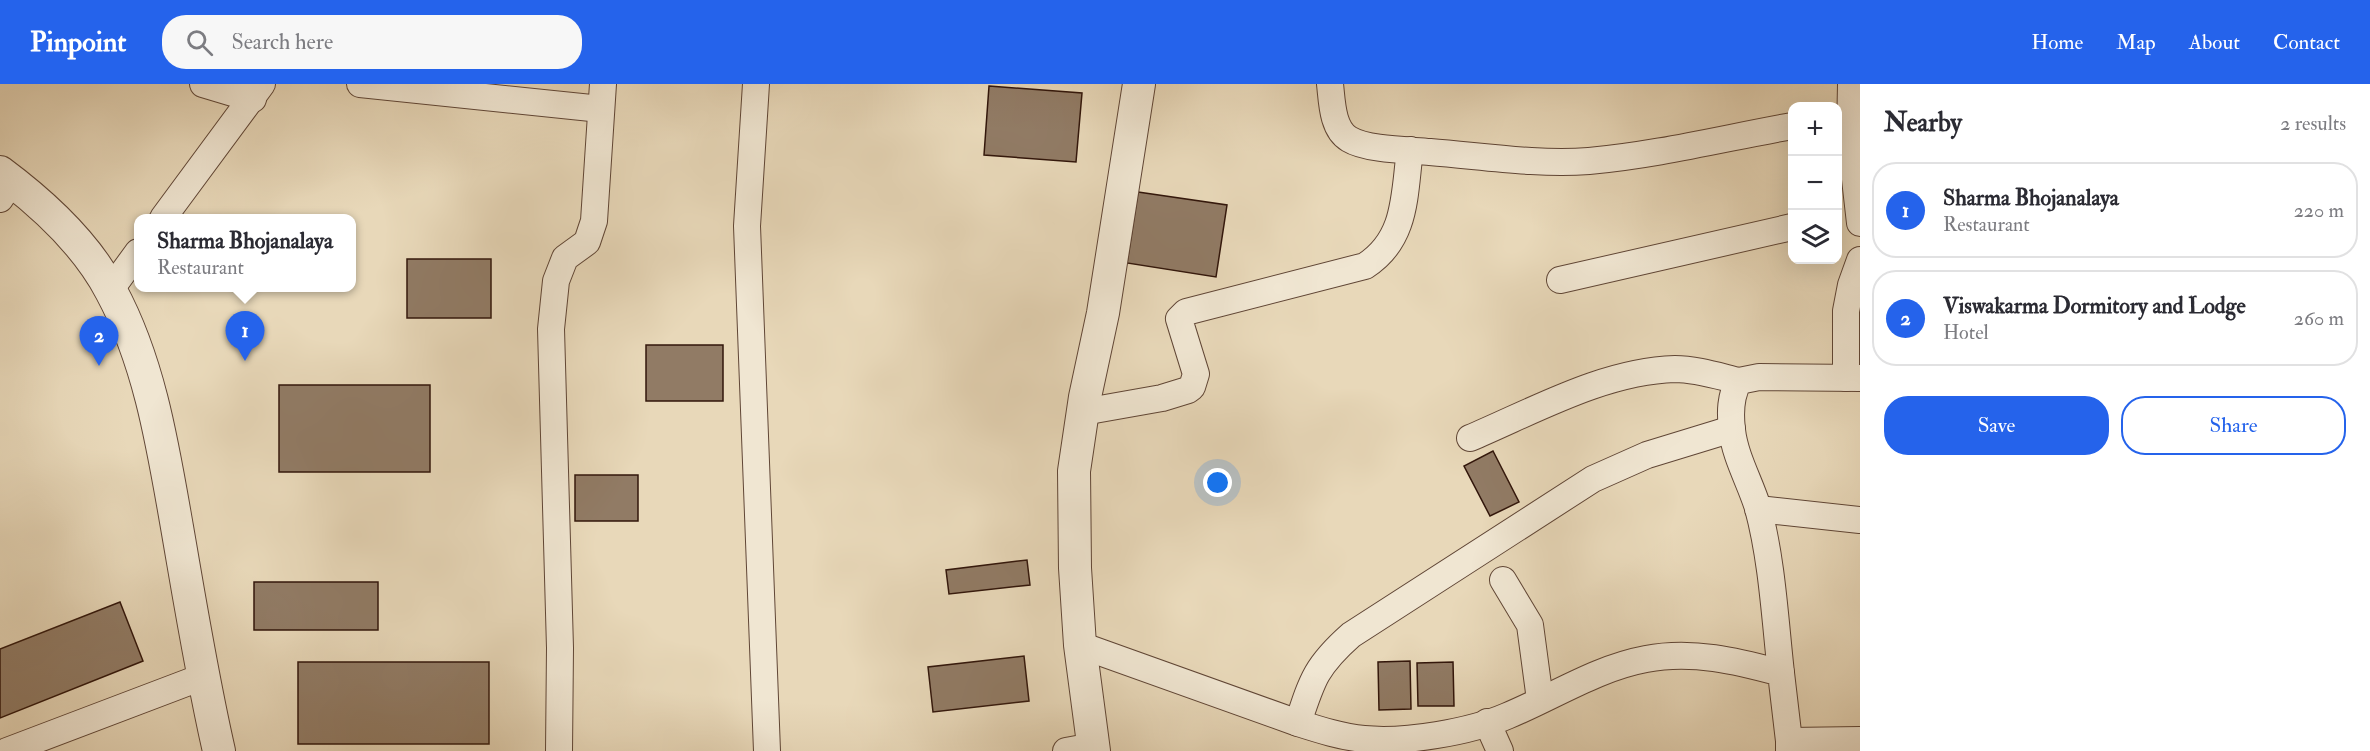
<!DOCTYPE html>
<meta charset="utf-8">
<style>
body{margin:0;font-family:"IM FELL Double Pica",serif;background:#f7f7f7;color:#2b2b33}
.controls{position:absolute;right:18px;top:18px;display:grid;overflow:hidden;border-radius:12px;box-shadow:0 6px 24px #0002}
.controls button{width:54px;height:54px;display:grid;place-items:center;padding:0;border:0;border-bottom:2px solid #e1e1e2;background:#fff;color:#2b2b33;font:30px sans-serif}
.you{position:absolute;left:1218px;top:399px;width:21px;height:21px;margin:-15px;border:4px solid #fff;border-radius:50%;background:#1a73e8;box-shadow:0 0 0 9px #1a73e833}
.badge{display:grid;place-items:center;width:39px;height:39px;border-radius:50%;background:#2563eb;color:#fff;font-size:20px;font-weight:700}
.pin{position:absolute;translate:-50% -50px;filter:drop-shadow(0 2px 3px #0008)}
.pin::after{content:'';position:absolute;top:32px;width:21px;height:18px;background:inherit;clip-path:polygon(0 0,100% 0,50% 100%)}
.popup{position:absolute;left:134px;top:130px;width:222px;height:78px;box-sizing:border-box;display:grid;place-content:center;border-radius:12px;background:#fff;filter:drop-shadow(0 2px 4px #0005);font-size:20px;white-space:nowrap;color:#7c7c81}
.popup b{font-size:22px;color:#2b2b33}
.popup::after{content:'';position:absolute;left:50%;top:100%;margin-left:-12px;border:12px solid transparent;border-top-color:#fff}
.list{margin:0;padding:0;list-style:none}
h2{display:flex;justify-content:space-between;align-items:center;height:78px;margin:0;padding:0 24px;font-size:26px}
h2 small{font-size:20px;font-weight:400;color:#7c7c81}
.list li{display:grid;grid-template-columns:39px 1fr auto;gap:18px;align-items:center;box-sizing:border-box;height:96px;margin:0 12px 12px;padding:0 12px;border:2px solid #e1e1e2;border-radius:24px}
.list b{display:block;font-size:22px;white-space:nowrap}
.list p{margin:0;font-size:20px;white-space:nowrap;color:#7c7c81}
.list em{font-size:20px;font-style:normal;color:#7c7c81}
.actions{display:flex;gap:12px;padding:18px 24px}
.actions a{flex:1;padding:14px 0;border:2px solid #2563eb;border-radius:24px;text-align:center;font-size:21px;color:#2563eb}
.actions .main{background:#2563eb;color:#fff}
.icon{flex:none;width:33px;height:33px;fill:none;stroke:currentColor;stroke-width:2;stroke-linecap:round;stroke-linejoin:round}
.map{position:relative;flex:none;width:1860px;height:667px;overflow:hidden}
header{display:flex;align-items:center;gap:36px;box-sizing:border-box;height:84px;padding:0 30px;background:#2563eb;color:#fff}
header strong{font-size:28px}
nav{display:flex;gap:33px;margin-inline-start:auto;font-size:21px}
.search{width:420px;height:54px;background:#f7f7f7;display:flex;align-items:center;gap:15px;box-sizing:border-box;padding:0 21px;border-radius:24px;color:#7c7c81;font-size:22px}
main{display:flex}
aside{flex:1;background:#fff}
.map>svg:first-child{display:block}
.building{fill:#917b65;stroke:#32160b;stroke-width:1.5}
.lines{fill:none;stroke-linecap:round;stroke-linejoin:round}
.minor-casing{stroke:#604636;stroke-width:28}
.tertiary-casing{stroke:#604636;stroke-width:34}
.minor{stroke:#f0e6d2;stroke-width:26}
.tertiary{stroke:#f0e6d2;stroke-width:32}
</style>
<header>
<strong>Pinpoint</strong>
<div class="search"><svg class="icon" aria-label="search" viewBox="0 0 24 24"><circle cx="10" cy="10" r="6"/><path d="M15 15l6 6"/></svg>Search here</div>
<nav><a>Home</a><a>Map</a><a>About</a><a>Contact</a></nav>
</header>
<main>
<div class="map">
<svg width="1860" height="667" viewBox="0 0 1860 667">
<rect width="100%" height="100%" fill="#e8d8b9"/>
<filter id="stains"><feTurbulence type="fractalNoise" baseFrequency=".00333" numOctaves="4"/><feColorMatrix values="0 0 0 0 .2 0 0 0 0 .09 0 0 0 0 .02 0 0 0 .5 -.17"/></filter>
<radialGradient id="worn" r=".72"><stop offset=".6" stop-color="#630" stop-opacity="0"/><stop offset="1" stop-color="#630" stop-opacity=".3"/></radialGradient>
<!-- building -->
<g class="building">
<polygon points="989,2 1082,9 1076,78 984,71"/>
<polygon points="1138,108 1227,121 1216,193 1127,179"/>
<rect x="407" y="175" width="84" height="59"/>
<rect x="646" y="261" width="77" height="56"/>
<rect x="279" y="301" width="151" height="87"/>
<polygon points="1493,367 1519,418 1490,432 1464,382"/>
<rect x="575" y="391" width="63" height="46"/>
<polygon points="1027,476 1030,501 949,510 946,486"/>
<rect x="254" y="498" width="124" height="48"/>
<polygon points="120,518 143,577 0,634 0,565"/>
<polygon points="1024,572 1029,617 933,628 928,583"/>
<polygon points="1410,577 1411,625 1379,626 1378,578"/>
<rect x="298" y="578" width="191" height="82"/>
<polygon points="1453,578 1454,622 1418,622 1417,579"/>
</g>
<g class="lines">
<defs>
<g id="minor">
<polyline points="203,0 253,15"/>
<polyline points="360,0 601,25"/>
<polyline points="756,0 747,142 767,667"/>
<path d="M1330,0C1332,17 1332,45 1349,55C1367,66 1408,66 1430,68C1482,72 1537,81 1589,77C1657,71 1725,54 1792,42"/>
<polyline points="1851,0 1850,51 1860,139"/>
<polyline points="0,115 12,97"/>
<polyline points="163,134 262,0"/>
<polyline points="1560,196 1792,143"/>
<polyline points="111,205 138,168"/>
<polyline points="1846,294 1846,227 1851,201 1860,176"/>
<path d="M1083,328L1162,314L1188,306L1192,303L1196,290L1179,235L1186,228L1365,182C1407,155 1404,111 1410,66"/>
<path d="M1470,354C1534,327 1604,287 1675,285C1696,285 1718,292 1739,297"/>
<polyline points="1758,425 1860,436"/>
<polyline points="1503,496 1530,541 1540,616"/>
<path d="M1080,561L1298,639C1320,646 1342,653 1364,655C1405,659 1470,648 1507,632C1553,613 1597,584 1646,575C1692,566 1737,577 1781,589L1789,657"/>
<path d="M1781,589C1775,535 1772,476 1758,424C1750,398 1735,373 1732,346C1730,329 1730,312 1739,297L1759,293L1860,294"/>
<polyline points="1487,638 1500,667"/>
<path d="M1298,639C1312,596 1316,582 1351,551L1593,395L1647,371L1732,345"/>
<polyline points="7,667 202,593"/>
<polyline points="559,667 560,564 551,245 556,197 565,174 587,158 594,137 603,0"/>
<polyline points="1066,667 1093,662"/>
<polyline points="1789,667 1789,657 1860,656"/>
</g>
<g id="tertiary">
<path d="M0,88C43,120 86,159 111,207C150,279 163,363 177,443C190,518 202,593 219,667"/>
<polyline points="1094,667 1080,561 1075,484 1074,387 1085,313 1103,229 1139,0"/>
</g>
</defs>
<!-- minor casing -->
<use href="#minor" class="minor-casing"/>
<!-- tertiary casing -->
<use href="#tertiary" class="tertiary-casing"/>
<!-- minor -->
<use href="#minor" class="minor"/>
<!-- tertiary -->
<use href="#tertiary" class="tertiary"/>
</g>
<rect width="100%" height="100%" filter="url(#stains)"/>
<rect width="100%" height="100%" fill="url(#worn)"/>
</svg>
<div class="controls">
<button>+</button>
<button>−</button>
<button><svg class="icon" aria-label="layers" viewBox="0 0 24 24"><path d="M12 4l9 5-9 5-9-5zM3 14l9 5 9-5"/></svg></button>
</div>
<div class="you"></div>
<div class="pin badge" style="left:245px;top:277px">1</div>
<div class="popup"><b>Sharma Bhojanalaya</b>Restaurant</div>
<div class="pin badge" style="left:99px;top:282px">2</div>
</div>
<aside>
<h2>Nearby<small>2 results</small></h2>
<ul class="list">
<li><span class="badge">1</span><div><b>Sharma Bhojanalaya</b><p>Restaurant</p></div><em>220 m</em></li>
<li><span class="badge">2</span><div><b>Viswakarma Dormitory and Lodge</b><p>Hotel</p></div><em>260 m</em></li>
</ul>
<div class="actions"><a class="main">Save</a><a>Share</a></div>
</aside>
</main>
